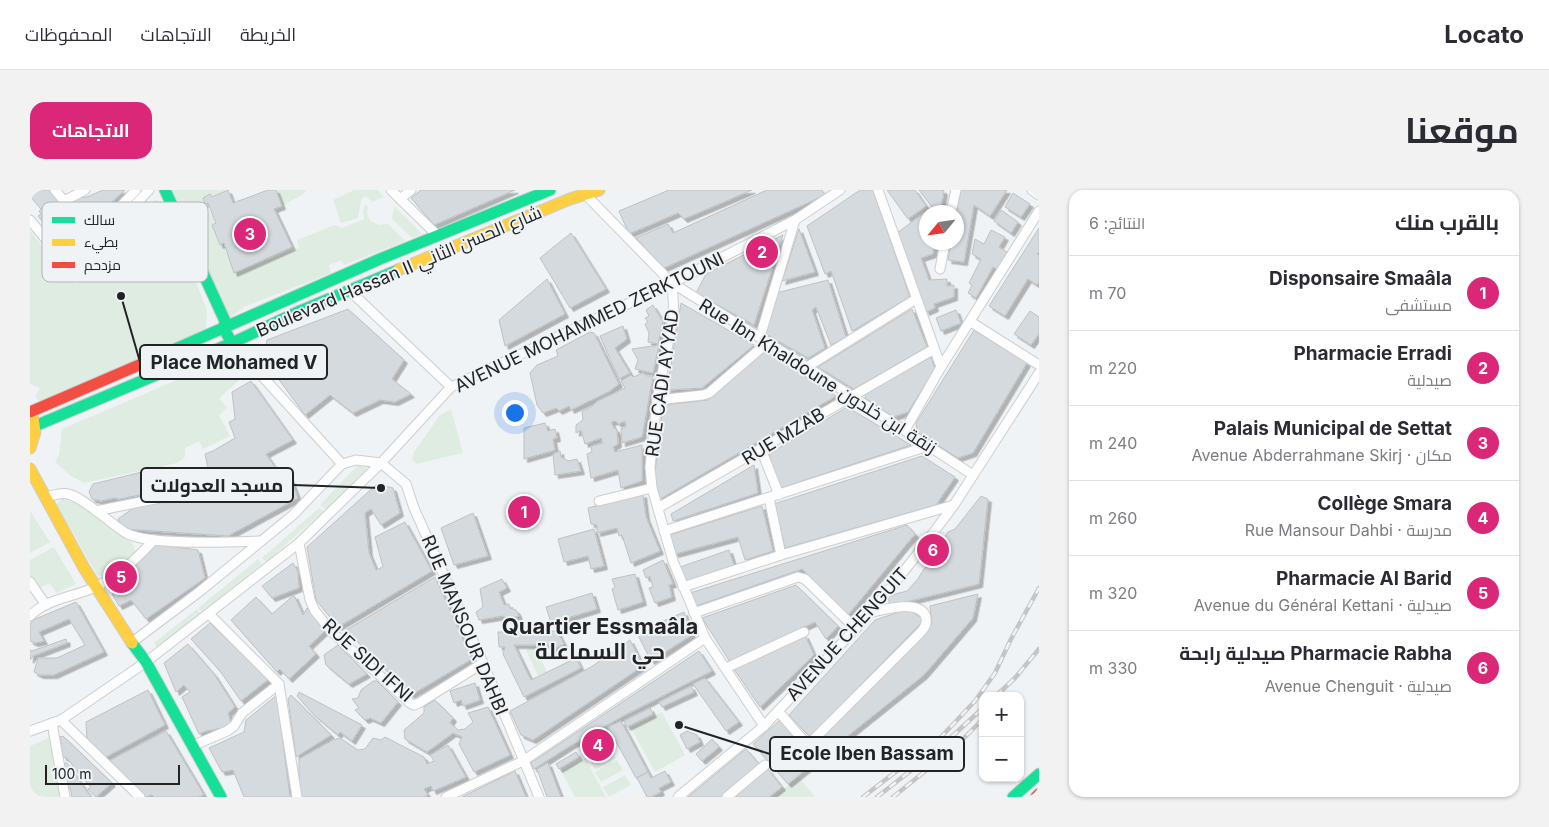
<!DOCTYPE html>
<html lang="ar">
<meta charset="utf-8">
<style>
body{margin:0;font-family:Inter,Cairo,sans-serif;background:#f2f2f3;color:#2b2b33;direction:rtl}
.controls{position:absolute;right:15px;bottom:15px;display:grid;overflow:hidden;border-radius:10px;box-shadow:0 1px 4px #0004}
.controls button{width:45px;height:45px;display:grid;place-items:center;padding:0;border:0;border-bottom:1px solid #e1e1e2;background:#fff;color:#2b2b33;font:25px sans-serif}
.compass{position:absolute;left:889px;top:15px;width:45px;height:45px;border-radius:50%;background:#fff;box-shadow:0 1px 4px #0004;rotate:241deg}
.scale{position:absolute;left:15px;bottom:12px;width:135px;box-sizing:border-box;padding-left:5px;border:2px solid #222325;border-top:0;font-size:14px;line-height:18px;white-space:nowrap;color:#222325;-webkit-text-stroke:4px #eff3f6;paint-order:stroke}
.you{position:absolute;left:484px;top:222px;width:18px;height:18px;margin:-12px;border:4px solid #fff;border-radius:50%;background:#1a73e8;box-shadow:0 0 0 8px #1a73e833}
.badge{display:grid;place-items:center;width:32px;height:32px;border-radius:50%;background:#db2777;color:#fff;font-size:16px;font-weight:700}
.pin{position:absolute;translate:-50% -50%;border:2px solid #fff;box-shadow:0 1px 5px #0006}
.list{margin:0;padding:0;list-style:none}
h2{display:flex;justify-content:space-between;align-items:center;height:65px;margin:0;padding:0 20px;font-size:21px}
h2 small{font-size:16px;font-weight:400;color:#7c7c81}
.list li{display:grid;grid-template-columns:32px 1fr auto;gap:15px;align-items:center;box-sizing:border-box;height:75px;padding:0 20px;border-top:1px solid #e1e1e2}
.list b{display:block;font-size:19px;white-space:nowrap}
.list p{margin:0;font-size:16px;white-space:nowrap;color:#7c7c81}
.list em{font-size:16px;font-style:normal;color:#7c7c81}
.map{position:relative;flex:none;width:1009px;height:607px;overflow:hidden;direction:ltr;border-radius:15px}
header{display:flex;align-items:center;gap:30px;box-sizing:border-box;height:70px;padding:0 25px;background:#fff;border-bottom:1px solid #e1e1e2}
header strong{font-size:24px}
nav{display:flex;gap:28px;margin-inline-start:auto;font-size:18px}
.intro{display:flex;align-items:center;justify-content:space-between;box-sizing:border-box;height:120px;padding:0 30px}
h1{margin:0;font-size:35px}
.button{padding:12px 22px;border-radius:15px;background:#db2777;color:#fff;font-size:18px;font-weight:700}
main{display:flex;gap:30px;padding:0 30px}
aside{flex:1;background:#fff;border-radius:15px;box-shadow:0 1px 4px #0004}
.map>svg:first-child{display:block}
.green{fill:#dfece2}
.building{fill:#d5dadf;stroke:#bfc1c3;filter:url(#shadow)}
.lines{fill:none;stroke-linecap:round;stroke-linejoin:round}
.street-casing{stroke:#cbcecf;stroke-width:11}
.fast-casing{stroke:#cbcecf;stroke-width:13}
.slow-casing{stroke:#cbcecf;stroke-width:13}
.jam-casing{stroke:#cbcecf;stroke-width:13}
.street{stroke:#fdfdfe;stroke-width:9}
.fast{stroke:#16e098;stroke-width:11}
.slow{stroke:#ffcf43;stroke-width:11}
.jam{stroke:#f24e42;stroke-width:11}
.rail-casing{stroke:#c5c5c6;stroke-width:4.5}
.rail{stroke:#eff3f6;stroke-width:2.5;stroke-dasharray:8;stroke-linecap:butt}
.labels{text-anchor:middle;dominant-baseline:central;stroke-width:4;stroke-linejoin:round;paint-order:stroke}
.street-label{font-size:18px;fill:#222325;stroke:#eff3f6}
.district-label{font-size:22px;font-weight:bold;fill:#222325;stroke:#eff3f6}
.key{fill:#eff3f6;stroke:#b2b5b7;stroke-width:1}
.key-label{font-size:14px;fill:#222325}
.leader{fill:none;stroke:#222325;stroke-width:2}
.callout-dot{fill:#222325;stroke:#eff3f6;stroke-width:2}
.callout{fill:#eff3f6;stroke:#222325;stroke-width:2}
.callout-label{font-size:19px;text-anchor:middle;font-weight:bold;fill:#222325}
</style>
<header>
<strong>Locato</strong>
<nav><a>الخريطة</a><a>الاتجاهات</a><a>المحفوظات</a></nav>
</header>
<div class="intro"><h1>موقعنا</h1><a class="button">الاتجاهات</a></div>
<main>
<aside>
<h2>بالقرب منك<small>النتائج: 6</small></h2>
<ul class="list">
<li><span class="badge">1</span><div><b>Disponsaire Smaâla</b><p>مستشفى</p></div><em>70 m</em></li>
<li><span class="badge">2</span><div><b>Pharmacie Erradi</b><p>صيدلية</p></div><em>220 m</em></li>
<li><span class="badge">3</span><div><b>Palais Municipal de Settat</b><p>مكان · Avenue Abderrahmane Skirj</p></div><em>240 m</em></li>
<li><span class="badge">4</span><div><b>Collège Smara</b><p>مدرسة · Rue Mansour Dahbi</p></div><em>260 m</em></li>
<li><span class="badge">5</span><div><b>Pharmacie Al Barid</b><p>صيدلية · Avenue du Général Kettani</p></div><em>320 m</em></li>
<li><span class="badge">6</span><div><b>Pharmacie Rabha صيدلية رابحة</b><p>صيدلية · Avenue Chenguit</p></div><em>330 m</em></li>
</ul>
</aside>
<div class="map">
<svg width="1009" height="607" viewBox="0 0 1009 607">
<defs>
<filter id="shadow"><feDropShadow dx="3.5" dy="3.5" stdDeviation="0" flood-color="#0004"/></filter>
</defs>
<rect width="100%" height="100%" fill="#f0f3f5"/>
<!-- green -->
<g class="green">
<polygon points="139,0 196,0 182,7 180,4 173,8 186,33 182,35 189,54 194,53 205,83 269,58 267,50 305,35 312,38 334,29 333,21 335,14 338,17 337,24 341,31 349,35 358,34 375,51 314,75 311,70 299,75 301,83 214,117 199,129"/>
<polygon points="246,0 276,0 276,1 273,4 252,16"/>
<polygon points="324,0 348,0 353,7 343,12 335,6 331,10 328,28 311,33 303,10"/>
<path d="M127,10L135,13L177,120L176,136L172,144L12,213L5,207L10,198L0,194V41C15,59 29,79 47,94L123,11Z"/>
<polygon points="364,16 392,44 382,48 362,29"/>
<path d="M189,172C201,173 206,177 214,186L189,208L197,218L189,225L200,246L173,259L169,251L155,258V267L147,273L54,293L41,286L25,272L29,265L32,239Z"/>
<polygon points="421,219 433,263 386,274 382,269 384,262 410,225"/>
<polygon points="328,275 337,278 297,320 290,315"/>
<polygon points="37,305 103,354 106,363 77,388 67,385 26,314"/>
<polygon points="289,318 294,321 236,372 232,368"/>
<polygon points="0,321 20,352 0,363"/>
<polygon points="24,357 46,394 26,403 20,393 5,400 0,391 0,370"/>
<polygon points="228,369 232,374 172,422 168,418"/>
<polygon points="167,419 171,424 128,458 124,453"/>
<polygon points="505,456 517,482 508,486 496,460"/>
<polygon points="632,522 655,565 625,582 601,538"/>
<polygon points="20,547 30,607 0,607 0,556"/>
<polygon points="580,557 586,568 565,580 559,569"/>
<polygon points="555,568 576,607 545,607 531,581"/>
<polygon points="587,570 593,580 571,592 565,582"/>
<polygon points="595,585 601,595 579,607 573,597"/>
<polygon points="768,587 785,607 744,607"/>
</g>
<!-- building -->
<g class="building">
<polygon points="0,0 21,0 30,12 27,14 32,21 36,18 52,38 47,42 48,44 33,55 29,50 25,53 22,49 25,48 23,45 20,47 11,36 17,31 16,29 13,32 8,26 11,24 9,21 11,19 0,6"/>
<polygon points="95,0 57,35 45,18 47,16 44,12 49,7 57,7 73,0"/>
<polygon points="198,0 203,13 238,0 246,0 252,16 244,19 262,57 204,83 194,53 190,55 182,35 186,33 178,13 175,14 173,8 180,4 182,7"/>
<polygon points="391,0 485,0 404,35 381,8"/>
<polygon points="639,0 722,0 654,29 648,23 599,44 589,21"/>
<polygon points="737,0 792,0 795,5 634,78 606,48 638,34 643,43"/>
<polygon points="830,0 843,0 880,107 822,141 801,81 795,84 777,36"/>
<polygon points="857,0 885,0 896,16 878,29"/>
<polygon points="889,0 913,0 914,2 910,22 896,22 896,52 905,52 903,64 891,68 899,90 917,89 917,96 924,95 924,107 904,114 905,118 896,122 867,43 902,17"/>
<polygon points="931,0 977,0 960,26 944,15 934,72 918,70 921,52 926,52 926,23"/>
<polygon points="983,3 1000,14 991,27 975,17"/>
<polygon points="971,20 988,32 981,43 964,31"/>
<polygon points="1009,38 1009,62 1007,64 1009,65 1009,92 1007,95 998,89 975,126 959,116"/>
<polygon points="769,39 785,82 752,91"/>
<polygon points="961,40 975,47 969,57 977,62 968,80 963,77 946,108 938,103 942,95 939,93 951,69 942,64 945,49 954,54"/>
<polygon points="541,43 576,99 540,118 510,68"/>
<polygon points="753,45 724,135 666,103 676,84"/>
<polygon points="517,89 535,124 475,156 469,130"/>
<polygon points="798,90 816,147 801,155 786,117 782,120 795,158 778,168 734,143 746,103"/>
<polygon points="651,113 724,155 672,198 637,200"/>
<polygon points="623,115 633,132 628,154 618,152 619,143 615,134 618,132 615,128 619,126 616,120"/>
<polygon points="318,119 374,170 362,189 381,204 365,212 350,210 323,223 300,205 275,225 233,168 237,150"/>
<polygon points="882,119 897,157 824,199 788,177"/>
<polygon points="926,120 931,133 911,141 906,128"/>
<polygon points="1000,121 1009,127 1009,144 1001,155 984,144"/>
<polygon points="593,136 597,149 585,158 600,183 589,189 570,146"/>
<polygon points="944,140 997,173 943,263 928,268 887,242 886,233"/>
<polygon points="560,142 564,143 589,194 580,201 541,220 539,216 529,221 526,218 513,223 507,215 500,183 507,175 528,166 526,160"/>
<polygon points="629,155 623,183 605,179 608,170 602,159"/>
<polygon points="735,161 806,206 630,309 624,290 633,215 678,210"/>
<polygon points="901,167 905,179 878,222 863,227 835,208 836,203"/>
<polygon points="613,183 617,186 623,186 612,247 592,253 591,239 596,237 595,231 588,234 586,231 581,232 584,238 587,240 588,254 583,257 585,262 612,255 612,291 591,298 588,280 561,288 557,264 562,262 561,256 573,253 571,248 555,254 551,240 546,243 546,235 553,230 552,221 561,217 566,212 595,198 591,191 601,185 603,187"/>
<polygon points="221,191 263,250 236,264 249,283 260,287 268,308 198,346 94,339 88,329 109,314 186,302 207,292 204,287 178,296 175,284 179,282 175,264 183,261 205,248 199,232 205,229 202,202"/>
<polygon points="817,217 881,255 748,299 739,264"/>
<polygon points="515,233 518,241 525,239 527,248 523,249 525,260 494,269 494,238"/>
<polygon points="530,261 531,267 538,271 547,269 551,281 525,285 523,264"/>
<polygon points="892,266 925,287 906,315 755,358 744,314"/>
<polygon points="724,275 728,303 643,331 641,324"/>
<polygon points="132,277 136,292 135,300 89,309 84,308 71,311 62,309 59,302 63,294"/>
<polygon points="347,294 363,298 370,323 351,335 341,319 335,323 339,363 346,380 353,377 345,347 375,332 402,381 308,437 286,410 277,357"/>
<polygon points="613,304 616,327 630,361 601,373 592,345 589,346 587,338 567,343 567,335 561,334 558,318"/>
<polygon points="951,306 958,309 949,394 860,416 858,406 877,401 887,390 918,342 925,339"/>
<polygon points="732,316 743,361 715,370 708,347 645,364 639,345"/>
<polygon points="443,323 458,366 424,375 411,338"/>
<polygon points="877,335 885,344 818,425 772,379 666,416 660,403"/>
<polygon points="564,339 574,376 561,379 558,366 534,372 528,349"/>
<polygon points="124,354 168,360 175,388 116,429 101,410 89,416 82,404 87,401 83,392"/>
<polygon points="699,360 704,375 655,392 650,377"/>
<polygon points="633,370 643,394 639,395 642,407 625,413 619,398 623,397 620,386 616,388 613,380"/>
<polygon points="263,373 268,382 269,398 242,408 232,396"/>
<polygon points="605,384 613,412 588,420 582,399 585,397 582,389"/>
<polygon points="405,387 442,469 381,505 316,440"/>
<polygon points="472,389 477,398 469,402 474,415 479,414 480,418 486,420 489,426 477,429 473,426 449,430 446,422 453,417 450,399"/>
<polygon points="766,395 808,436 796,449 785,432 700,472 672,428"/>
<polygon points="562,403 567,419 521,433 516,417"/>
<polygon points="948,404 943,428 894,485 758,594 723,554 751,529 778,559 902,434 900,416"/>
<polygon points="264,405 273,425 277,418 296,440 279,456 286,464 259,489 250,479 247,482 201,430 226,407 242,424"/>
<polygon points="46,412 74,462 24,485 10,485 4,482 8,468 27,468 55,455 39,429 9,442 14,451 5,453 0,451 0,434 3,430"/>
<polygon points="878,419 894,430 780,547 759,525 845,430"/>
<polygon points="654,422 662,445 621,471 607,443 614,440 617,445 627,440 624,435"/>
<polygon points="180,433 239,489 211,511 190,481 161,449"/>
<polygon points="527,441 534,454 521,460 518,455 484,455 501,490 546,468 551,478 494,507 473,464 475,457 469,457 468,442"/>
<polygon points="775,445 784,465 730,517 704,479"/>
<polygon points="36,449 37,453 3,466 0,470 0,460 2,461"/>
<polygon points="600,450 613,476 503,550 491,545 480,521 561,477"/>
<polygon points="158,454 184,484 205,517 198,523 201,533 192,538 176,541 169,544 152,507 160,502 154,495 146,502 134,473"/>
<polygon points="308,455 337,484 319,494 296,475 294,465"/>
<polygon points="669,461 682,481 595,525 540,556 504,579 501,573"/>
<polygon points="675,488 709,532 696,541 663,494"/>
<polygon points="343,491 347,491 368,512 351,533 340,528 335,530 325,520 329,518 322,509 328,508 331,500"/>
<polygon points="445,493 450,510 433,516 431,510 424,513 420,501"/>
<polygon points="661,496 664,502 632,517 629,512"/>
<polygon points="118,500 135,535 76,567 57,549 56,532"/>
<polygon points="269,502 332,535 322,551 310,542 308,545 284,525 267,506"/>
<polygon points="247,505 260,607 214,607 203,580 192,582 179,558 214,542 216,530"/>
<polygon points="261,505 301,545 266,567 258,509"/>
<polygon points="405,510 423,528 420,533 428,540 435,539 443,532 438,523 458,517 480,565 444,582 429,554 432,547 423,543 397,562 375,549 374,540 394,523 394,517"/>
<polygon points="620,518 623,524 597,537 594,531"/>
<polygon points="591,531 618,582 606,588 578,537"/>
<polygon points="136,541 174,605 167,607 124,607 122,605 115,607 77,572"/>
<polygon points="657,541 667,545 670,552 657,559 650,545"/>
<polygon points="33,546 82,593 66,607 58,599 61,597 48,583 37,568 33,567 30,547"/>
<polygon points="355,547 394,567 397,574 404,571 400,565 418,555 436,587 403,601 401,596 394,599 398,605 394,607 271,607 269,586 269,569 303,550 310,548 328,560 335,559 343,548 351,550"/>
<polygon points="682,549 689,557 672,571 666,564"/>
<polygon points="716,559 730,575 692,607 658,607"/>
<polygon points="546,562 549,567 529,579 526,574"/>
<polygon points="33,573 37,573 61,607 42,607 40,597 37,597"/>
<polygon points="518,573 531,607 517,607 507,579"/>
<polygon points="738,579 752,597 739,607 704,607"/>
<polygon points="485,581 496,607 432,607"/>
<polygon points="635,581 641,592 629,598 631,602 621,607 617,607 607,588 618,582 621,588"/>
</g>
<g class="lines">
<defs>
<g id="street">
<polyline points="25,0 62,45"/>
<polyline points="361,0 408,46"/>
<polyline points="848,0 911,177"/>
<polyline points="1002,0 1009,5"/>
<polyline points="553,2 642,93 777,177 943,285"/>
<polyline points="370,9 381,0"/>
<polyline points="34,11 55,0"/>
<polyline points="921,22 926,0"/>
<polyline points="0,30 36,74 45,80 119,0"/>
<polyline points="36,74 106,0"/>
<polyline points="910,79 915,52"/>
<polyline points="642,93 644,123 627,210 620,277 622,298 643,371 675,448 734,536"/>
<polyline points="319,100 421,197"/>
<polyline points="941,132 1009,175"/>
<polyline points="730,147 765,30"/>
<polyline points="202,153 312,274 326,270 351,273"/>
<polyline points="777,177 886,109"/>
<polyline points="627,210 673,205 679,203 738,152"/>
<polyline points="875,240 911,177 1009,21"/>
<polyline points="731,259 749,305"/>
<polyline points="351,273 376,294 384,318 453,473 509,607"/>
<path d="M15,307C22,306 31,302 38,304C53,307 81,334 96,343C119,356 201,352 230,351"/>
<polyline points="739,308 751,365"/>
<polyline points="569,311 622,298"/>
<polyline points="628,318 904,159"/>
<polyline points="66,321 189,296"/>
<polyline points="634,341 898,256"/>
<polyline points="269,353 280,410 285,421 302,442 380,513 384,515 389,513 453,473"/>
<polyline points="0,392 16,415"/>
<polyline points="653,397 751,365 924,315"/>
<polyline points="664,423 768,387 775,389 826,439"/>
<polyline points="179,424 249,494 267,607"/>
<path d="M0,426C16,409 43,407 63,398C87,388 107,368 124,350"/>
<polyline points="101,453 169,402 263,325 312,274"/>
<polyline points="696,478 774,442"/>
<path d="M748,521L774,551L779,553L781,552L885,448C891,442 898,436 896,428C892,408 855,420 841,422"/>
<polyline points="31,530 110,607"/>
<polyline points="22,533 35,607"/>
<polyline points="0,541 31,530 116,472 269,353 351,273 421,197 642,93 765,30 810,0"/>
<polyline points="162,556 197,541 204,536 212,523 249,494"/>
<polyline points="416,607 493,571 675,448"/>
<polyline points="648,607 734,536 841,422 886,366 924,315 1009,183"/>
<polyline points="697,607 735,575"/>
</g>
<g id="fast">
<polyline points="135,0 195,131 194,139 202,153"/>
<polyline points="116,172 350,69 520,0"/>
<polyline points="5,236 202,153 270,121 368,80"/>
<polyline points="102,453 116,472 191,607"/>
<polyline points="983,607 1009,584"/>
</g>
<g id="slow">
<polyline points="368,80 540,9 569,0"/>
<polyline points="0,258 5,242 3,228"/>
<polyline points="0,279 54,378 102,453"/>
</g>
<g id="jam">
<polyline points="0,222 116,172"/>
<polyline points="1006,607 1009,604"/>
</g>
</defs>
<!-- street casing -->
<use href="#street" class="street-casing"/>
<!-- fast casing -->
<use href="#fast" class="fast-casing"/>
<!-- slow casing -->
<use href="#slow" class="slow-casing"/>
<!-- jam casing -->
<use href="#jam" class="jam-casing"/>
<!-- street -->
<use href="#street" class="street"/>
<!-- fast -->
<use href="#fast" class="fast"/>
<!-- slow -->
<use href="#slow" class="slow"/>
<!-- jam -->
<use href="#jam" class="jam"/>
<defs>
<g id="rail">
<polyline points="966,506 985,488 1009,459"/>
<polyline points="833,607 911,547 945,511 965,483 981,449 1009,398"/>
<polyline points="847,607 906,561 953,518"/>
<polyline points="863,607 924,558 953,529"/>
</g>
</defs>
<!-- rail casing -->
<use href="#rail" class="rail-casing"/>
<!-- rail -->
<use href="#rail" class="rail"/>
</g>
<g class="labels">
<!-- street labels -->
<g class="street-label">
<text transform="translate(369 81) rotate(-23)">Boulevard Hassan II شارع الحسن الثاني</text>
<text transform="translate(559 132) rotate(-26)">AVENUE MOHAMMED ZERKTOUNI</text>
<text transform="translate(788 186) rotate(32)">Rue Ibn Khaldoune زنقة ابن خلدون</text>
<text transform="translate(632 193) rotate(-82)">RUE CADI AYYAD</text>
<text transform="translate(753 246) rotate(-31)">RUE MZAB</text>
<text transform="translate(435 435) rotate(67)">RUE MANSOUR DAHBI</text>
<text transform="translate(817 444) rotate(-48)">AVENUE CHENGUIT</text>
<text transform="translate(338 470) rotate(42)">RUE SIDI IFNI</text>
</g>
<!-- district labels -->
<g class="district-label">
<text x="570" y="436">Quartier Essmaâla<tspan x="570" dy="25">حي السماعلة</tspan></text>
</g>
</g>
<!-- legend -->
<rect x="12" y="12" width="166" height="80" rx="8" class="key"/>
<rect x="22" y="27" width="23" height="6" fill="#16e098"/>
<rect x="22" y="49" width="23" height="7" fill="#ffcf43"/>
<rect x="22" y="72" width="23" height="6" fill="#f24e42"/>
<g class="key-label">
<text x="54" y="35">سالك</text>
<text x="54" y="57">بطيء</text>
<text x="54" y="80">مزدحم</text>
</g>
<!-- callouts -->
<path class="leader" d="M91 106L110 172M351 298L263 295M649 535L740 564"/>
<g class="callout-dot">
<circle cx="91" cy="106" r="5"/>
<circle cx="351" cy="298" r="5"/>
<circle cx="649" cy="535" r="5"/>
</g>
<g class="callout">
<rect x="110" y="155" width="187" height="34" rx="5"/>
<rect x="111" y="278" width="152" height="34" rx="5"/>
<rect x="740" y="547" width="194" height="34" rx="5"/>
</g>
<g class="callout-label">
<text x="204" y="179">Place Mohamed V</text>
<text x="187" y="302">مسجد العدولات</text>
<text x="837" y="570">Ecole Iben Bassam</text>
</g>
</svg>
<div class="controls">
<button>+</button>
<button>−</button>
</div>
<svg class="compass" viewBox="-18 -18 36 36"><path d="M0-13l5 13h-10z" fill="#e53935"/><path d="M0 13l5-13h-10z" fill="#7c7c81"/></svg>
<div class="scale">100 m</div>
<div class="you"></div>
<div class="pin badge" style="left:494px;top:322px">1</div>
<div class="pin badge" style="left:732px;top:62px">2</div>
<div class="pin badge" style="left:220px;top:44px">3</div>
<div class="pin badge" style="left:568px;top:555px">4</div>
<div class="pin badge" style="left:91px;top:387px">5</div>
<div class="pin badge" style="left:903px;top:360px">6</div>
</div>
</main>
